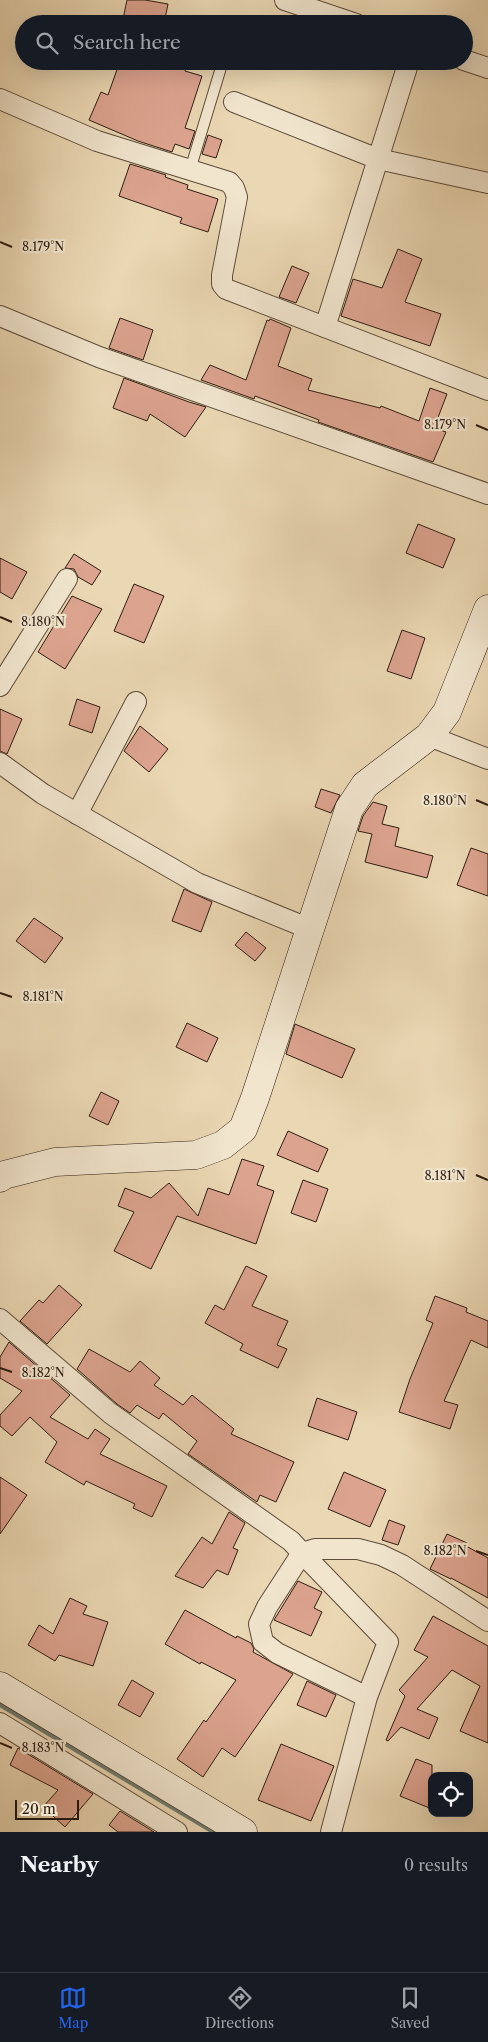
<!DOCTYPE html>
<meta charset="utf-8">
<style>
body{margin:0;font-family:"Libre Caslon Text",serif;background:#20242c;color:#f1f3f6}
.controls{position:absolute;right:15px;bottom:15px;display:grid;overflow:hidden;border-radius:10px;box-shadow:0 5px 20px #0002}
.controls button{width:45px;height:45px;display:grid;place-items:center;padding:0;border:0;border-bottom:1px solid #363941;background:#171b24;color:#f1f3f6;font:25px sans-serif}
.scale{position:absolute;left:15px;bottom:12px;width:64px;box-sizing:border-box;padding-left:5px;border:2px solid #2f1d11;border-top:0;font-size:14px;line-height:18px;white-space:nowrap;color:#2f1d11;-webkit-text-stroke:4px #f1e5ce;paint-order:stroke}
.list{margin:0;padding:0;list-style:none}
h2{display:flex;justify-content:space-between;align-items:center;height:65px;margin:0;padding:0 20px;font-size:21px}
h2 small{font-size:16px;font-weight:400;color:#9ea1a6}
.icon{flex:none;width:28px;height:28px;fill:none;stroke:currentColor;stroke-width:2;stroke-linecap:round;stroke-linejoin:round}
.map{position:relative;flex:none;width:488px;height:1832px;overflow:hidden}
.search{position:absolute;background:#171b24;box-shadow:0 5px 20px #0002;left:15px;right:15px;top:15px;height:55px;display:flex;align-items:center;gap:12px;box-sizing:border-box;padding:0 18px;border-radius:28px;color:#9ea1a6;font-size:19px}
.sheet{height:140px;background:#171b24}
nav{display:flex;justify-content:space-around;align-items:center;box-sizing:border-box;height:70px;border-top:1px solid #363941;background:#171b24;font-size:14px;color:#9ea1a6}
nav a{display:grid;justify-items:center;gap:2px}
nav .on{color:#2563eb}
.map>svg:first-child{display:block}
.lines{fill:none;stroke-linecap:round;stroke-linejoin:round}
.stream{stroke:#6e7b6e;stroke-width:6}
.building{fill:#dca38f;stroke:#2f1d11}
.lane-casing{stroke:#5e4c3a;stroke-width:12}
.street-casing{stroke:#5e4c3a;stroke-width:22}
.secondary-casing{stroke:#2f1d11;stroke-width:29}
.lane{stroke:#f1e5ce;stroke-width:10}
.street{stroke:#f1e5ce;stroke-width:20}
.secondary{stroke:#f1e5ce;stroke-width:28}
.ticks{fill:none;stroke:#2f1d11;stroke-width:2}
.ticks-label{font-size:12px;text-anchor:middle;fill:#2f1d11;stroke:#f1e5ce;stroke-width:4.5;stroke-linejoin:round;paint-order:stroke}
</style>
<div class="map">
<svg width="488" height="1832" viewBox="0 0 488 1832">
<rect width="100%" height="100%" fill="#ead7b3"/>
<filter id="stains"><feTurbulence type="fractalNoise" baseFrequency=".004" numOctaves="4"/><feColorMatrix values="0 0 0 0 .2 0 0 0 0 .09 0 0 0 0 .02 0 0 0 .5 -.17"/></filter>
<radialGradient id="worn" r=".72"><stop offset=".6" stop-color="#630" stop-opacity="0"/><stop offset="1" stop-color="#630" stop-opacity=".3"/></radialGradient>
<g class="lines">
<!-- stream -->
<polyline class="stream" points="0,1704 215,1832"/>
</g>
<!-- building -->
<g class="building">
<polygon points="127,0 145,0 168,4 164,24 122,24"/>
<polygon points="120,61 188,61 185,71 202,76 185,128 195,131 189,149 175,144 172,152 138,141 89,120 101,92 108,95"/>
<polygon points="208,135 222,140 216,158 202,154"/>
<polygon points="130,164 166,175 165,177 188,185 187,189 218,199 208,232 180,223 182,218 119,196"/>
<polygon points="398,249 422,259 405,302 441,314 430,346 341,316 353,279 382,288"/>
<polygon points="292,266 309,273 296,303 279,297"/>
<polygon points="120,318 153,330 143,360 109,348"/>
<polygon points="270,319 291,328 278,366 312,379 308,390 380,408 381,406 419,421 430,388 447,394 434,428 446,432 433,462 318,422 319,420 255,396 254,399 201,380 210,365 246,380 267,320 269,321"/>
<polygon points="124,378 189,402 206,407 185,437 150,414 147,421 113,408"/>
<polygon points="418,524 455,539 443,568 406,553"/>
<polygon points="74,554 101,571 92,585 78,577 74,569 65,568"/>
<polygon points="0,558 27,572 12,599 0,592"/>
<polygon points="134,584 164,596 144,643 114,631"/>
<polygon points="72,596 102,609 65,669 38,652"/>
<polygon points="402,630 425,638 411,679 387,671"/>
<polygon points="77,699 100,707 92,733 69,725"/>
<polygon points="0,709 22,719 7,754 0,751"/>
<polygon points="140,726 168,749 149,772 124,751"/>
<polygon points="321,789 340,795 331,813 315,807"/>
<polygon points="373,802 387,806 382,824 399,828 395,846 433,856 427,878 365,862 372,834 358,831 363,816"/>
<polygon points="471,848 488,854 488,896 457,885"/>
<polygon points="184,889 212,902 201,932 172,921"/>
<polygon points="34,918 63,938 45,963 16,941"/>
<polygon points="246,932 266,948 255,961 235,945"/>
<polygon points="187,1023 218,1038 207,1062 176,1047"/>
<polygon points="295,1024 355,1049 342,1078 286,1054"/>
<polygon points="101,1092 119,1101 108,1125 89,1116"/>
<polygon points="288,1131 328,1149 318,1172 277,1155"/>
<polygon points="242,1159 264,1166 257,1185 274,1191 256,1244 177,1216 151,1269 114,1251 134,1212 118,1206 125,1188 151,1198 169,1183 198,1216 208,1188 229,1195"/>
<polygon points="303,1180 328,1189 316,1222 291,1213"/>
<polygon points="246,1266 267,1276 252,1306 288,1321 277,1345 287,1349 278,1368 240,1350 243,1344 205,1323 215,1305 224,1310"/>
<polygon points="59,1285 82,1305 47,1344 20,1321 39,1300 43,1303"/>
<polygon points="435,1296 467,1308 466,1312 488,1321 488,1348 471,1340 444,1401 458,1405 450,1429 399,1412 410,1379 433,1323 426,1320"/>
<polygon points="9,1342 70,1395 50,1417 88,1439 95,1429 110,1439 100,1454 167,1486 152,1517 133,1508 135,1504 86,1481 84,1485 45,1462 57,1442 30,1417 12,1436 0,1426 0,1415 22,1391 0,1378 0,1357"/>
<polygon points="89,1349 130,1372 140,1361 160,1378 154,1385 183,1405 192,1395 234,1429 231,1434 294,1462 276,1502 260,1495 257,1502 188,1454 197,1441 163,1413 159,1419 137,1405 130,1413 117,1404 77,1369"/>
<polygon points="317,1398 357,1412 348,1440 308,1426"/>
<polygon points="344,1472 386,1490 370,1527 328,1509"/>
<polygon points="0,1477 27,1495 0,1534"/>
<polygon points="229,1512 245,1523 233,1548 238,1550 228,1575 217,1570 203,1588 175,1576 202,1537 212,1544"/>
<polygon points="389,1520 405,1526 398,1545 382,1540"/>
<polygon points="447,1534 467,1543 466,1546 488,1558 488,1598 451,1578 451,1579 430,1569"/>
<polygon points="298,1581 322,1592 314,1608 322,1612 311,1636 274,1620"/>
<polygon points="70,1598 87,1606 83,1614 108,1622 93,1666 59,1655 55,1661 28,1645 39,1625 53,1634"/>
<polygon points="185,1610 236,1638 237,1636 251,1643 254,1649 253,1652 293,1674 235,1757 222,1748 203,1777 177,1759 204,1720 206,1722 236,1680 201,1662 200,1664 165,1644"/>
<polygon points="433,1616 488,1646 488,1743 460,1731 480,1686 452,1670 417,1709 438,1718 429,1739 401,1727 388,1741 386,1740 405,1696 399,1690 428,1657 414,1650"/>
<polygon points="132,1680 154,1693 140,1717 118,1705"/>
<polygon points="307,1681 336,1695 326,1717 297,1705"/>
<polygon points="281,1744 334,1766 311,1821 258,1800"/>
<polygon points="18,1748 93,1794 65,1827 43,1807 58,1790 10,1765"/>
<polygon points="416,1759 432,1765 432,1809 400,1796"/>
<polygon points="120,1811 154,1832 118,1832 109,1825"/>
</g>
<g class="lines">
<defs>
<polyline id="lane" points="190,170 223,61"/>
<g id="street">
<polyline points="285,0 356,24"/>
<polyline points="464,60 488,68"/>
<polyline points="0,99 97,141 229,182 234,188 237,197 222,275 222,284 226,289 488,390"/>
<polyline points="234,102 378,159 488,183"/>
<polyline points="0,316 99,357 488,494"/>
<polyline points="325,327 409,61"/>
<polyline points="0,686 67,579"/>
<polyline points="429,736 488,759"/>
<polyline points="0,763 43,794 197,883 310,929"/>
<polyline points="77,814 136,702"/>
<polyline points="0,1319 110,1413 291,1541 302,1553 315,1549 358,1549 381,1555 402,1565 488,1621"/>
<polyline points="0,1723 177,1832"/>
<polyline points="331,1832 367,1697 277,1653 263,1642 259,1624 267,1607 302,1553 388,1642 367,1697"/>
</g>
<g id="secondary">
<polyline points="0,1178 4,1175 55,1162 196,1155 223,1145 243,1129 255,1098 349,809 365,785 429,736 447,712 488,609"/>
<polyline points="0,1686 243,1832"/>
</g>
</defs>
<!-- lane casing -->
<use href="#lane" class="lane-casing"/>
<!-- street casing -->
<use href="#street" class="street-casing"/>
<!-- secondary casing -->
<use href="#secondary" class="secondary-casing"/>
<!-- lane -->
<use href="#lane" class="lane"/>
<!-- street -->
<use href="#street" class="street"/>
<!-- secondary -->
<use href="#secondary" class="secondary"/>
</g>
<!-- ticks -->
<path class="ticks" d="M0,242L12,247M476,425L488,430M0,617L12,622M476,800L488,805M0,993L12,997M476,1175L488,1180M0,1368L12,1372M476,1551L488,1555M0,1743L12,1748"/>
<g class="ticks-label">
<text x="43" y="251">8.179°N</text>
<text x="445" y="429">8.179°N</text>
<text x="43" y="626">8.180°N</text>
<text x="445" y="805">8.180°N</text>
<text x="43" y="1001">8.181°N</text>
<text x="445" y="1180">8.181°N</text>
<text x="43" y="1377">8.182°N</text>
<text x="445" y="1555">8.182°N</text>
<text x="43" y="1752">8.183°N</text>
</g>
<rect width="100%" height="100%" filter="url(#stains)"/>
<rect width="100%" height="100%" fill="url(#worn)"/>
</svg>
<div class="controls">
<button><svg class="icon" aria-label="locate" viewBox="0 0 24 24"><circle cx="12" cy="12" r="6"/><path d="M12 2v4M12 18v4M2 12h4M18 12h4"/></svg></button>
</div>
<div class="scale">20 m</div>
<div class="search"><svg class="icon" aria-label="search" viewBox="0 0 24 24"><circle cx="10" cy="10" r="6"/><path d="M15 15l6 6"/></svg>Search here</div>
</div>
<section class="sheet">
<h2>Nearby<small>0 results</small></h2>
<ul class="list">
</ul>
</section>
<nav>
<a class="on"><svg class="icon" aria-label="map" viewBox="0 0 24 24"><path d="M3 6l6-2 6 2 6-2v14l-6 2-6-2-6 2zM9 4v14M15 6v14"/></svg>Map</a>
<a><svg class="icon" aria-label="directions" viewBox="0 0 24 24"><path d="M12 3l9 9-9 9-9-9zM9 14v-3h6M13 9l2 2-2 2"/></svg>Directions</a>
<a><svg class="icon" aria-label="saved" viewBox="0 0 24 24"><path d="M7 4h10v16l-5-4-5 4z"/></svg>Saved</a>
</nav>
